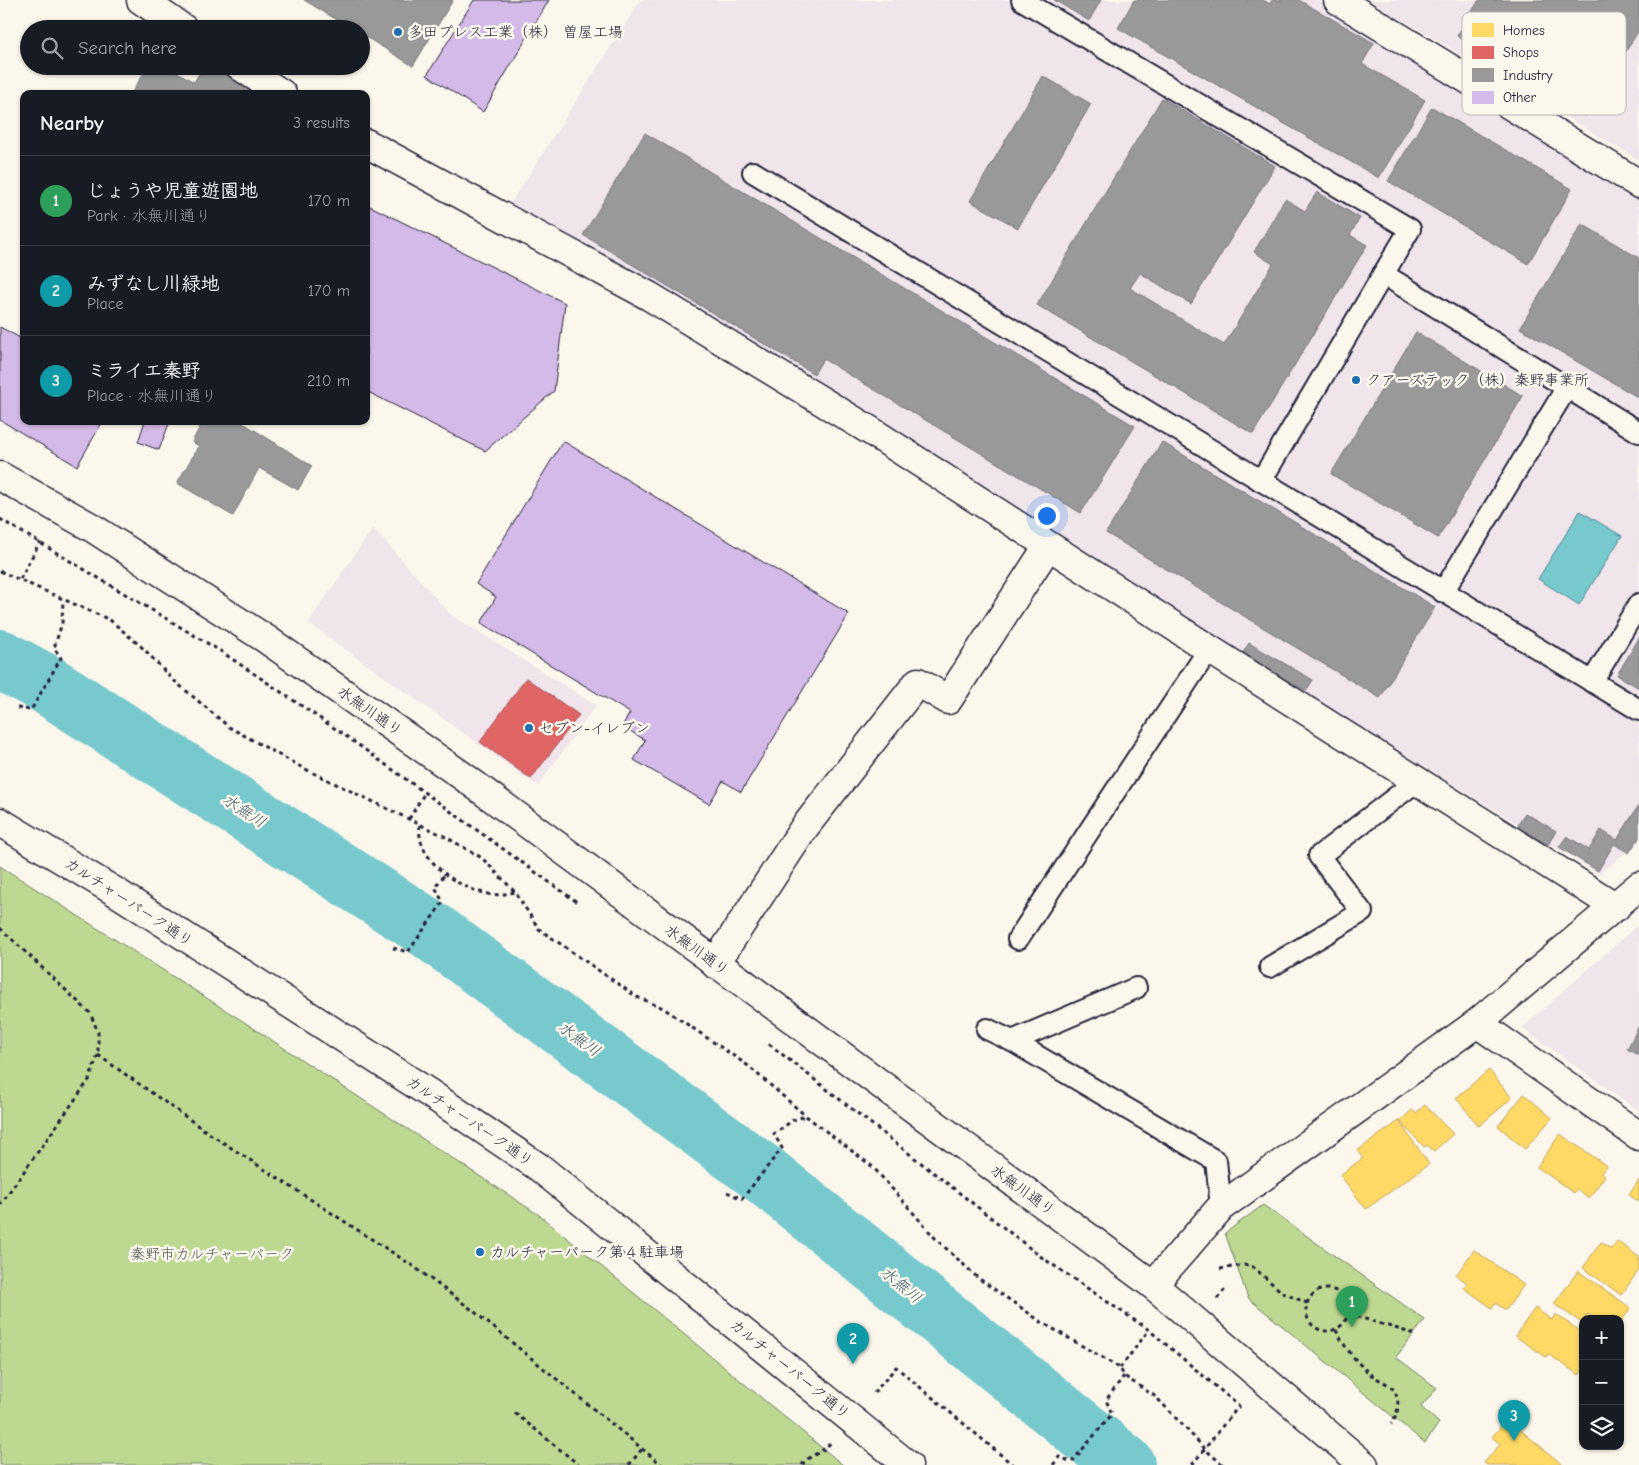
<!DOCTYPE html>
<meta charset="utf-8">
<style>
body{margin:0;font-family:"Comic Neue","Klee One",sans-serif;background:#242831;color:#f1f3f6}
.controls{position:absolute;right:15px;bottom:15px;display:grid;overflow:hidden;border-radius:10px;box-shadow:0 1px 4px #0004}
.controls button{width:45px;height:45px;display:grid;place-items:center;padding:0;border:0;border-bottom:1px solid #363941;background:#171b24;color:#f1f3f6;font:25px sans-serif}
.you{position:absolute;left:1046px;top:515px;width:18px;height:18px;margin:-12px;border:4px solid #fff;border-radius:50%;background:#1a73e8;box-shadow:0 0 0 8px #1a73e833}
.badge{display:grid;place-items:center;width:32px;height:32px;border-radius:50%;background:#1f6fb2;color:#fff;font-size:16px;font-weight:700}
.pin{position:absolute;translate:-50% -41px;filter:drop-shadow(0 1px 2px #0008)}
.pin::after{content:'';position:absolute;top:26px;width:18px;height:15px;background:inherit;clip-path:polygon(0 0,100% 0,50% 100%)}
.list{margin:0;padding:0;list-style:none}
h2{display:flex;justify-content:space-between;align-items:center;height:65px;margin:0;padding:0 20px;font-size:21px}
h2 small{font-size:16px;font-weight:400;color:#9ea1a6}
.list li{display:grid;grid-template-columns:32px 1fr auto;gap:15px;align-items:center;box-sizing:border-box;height:90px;padding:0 20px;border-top:1px solid #363941}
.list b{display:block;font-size:19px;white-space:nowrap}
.list p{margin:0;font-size:16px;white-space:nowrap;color:#9ea1a6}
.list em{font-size:16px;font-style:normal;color:#9ea1a6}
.icon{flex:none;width:28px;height:28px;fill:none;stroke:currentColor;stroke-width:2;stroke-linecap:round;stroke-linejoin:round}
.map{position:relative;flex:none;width:1639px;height:1465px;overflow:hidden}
.search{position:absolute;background:#171b24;box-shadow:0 1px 4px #0004;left:20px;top:20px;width:350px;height:55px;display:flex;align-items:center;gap:12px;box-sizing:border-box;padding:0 18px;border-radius:28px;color:#9ea1a6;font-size:19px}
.panel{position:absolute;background:#171b24;box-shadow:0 1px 4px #0004;left:20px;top:90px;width:350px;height:335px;border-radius:10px}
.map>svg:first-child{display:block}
.built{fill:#efe5eb}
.green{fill:#bdd991;stroke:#707e66}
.water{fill:#77c9ce;stroke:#558693}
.homes{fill:#ffd966;stroke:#bda259}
.shops{fill:#e06666;stroke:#a75259}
.industry{fill:#999;stroke:#75757d}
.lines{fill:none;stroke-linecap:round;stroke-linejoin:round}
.river{stroke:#77c9ce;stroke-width:60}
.building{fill:#d4bae8;stroke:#22223b}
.service-casing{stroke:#22223b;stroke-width:24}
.minor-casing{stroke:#22223b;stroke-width:31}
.tertiary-casing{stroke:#22223b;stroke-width:31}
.path{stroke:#22223b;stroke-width:3;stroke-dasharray:4 4;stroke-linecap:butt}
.service{stroke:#fbf7ec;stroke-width:20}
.minor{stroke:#fbf7ec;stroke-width:28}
.tertiary{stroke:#fbf7ec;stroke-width:28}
.path-bridge{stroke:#22223b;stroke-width:3;stroke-dasharray:4 4;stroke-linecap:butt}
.poi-dot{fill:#1f6fb2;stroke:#fbf7ec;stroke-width:2}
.labels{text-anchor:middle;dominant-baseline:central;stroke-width:5;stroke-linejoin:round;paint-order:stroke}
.poi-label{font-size:15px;fill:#22223b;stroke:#fbf7ec;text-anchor:start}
.street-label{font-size:15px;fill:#22223b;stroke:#fbf7ec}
.park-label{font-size:15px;fill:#505955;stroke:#fbf7ec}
.water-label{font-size:16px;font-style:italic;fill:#405c6e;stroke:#fbf7ec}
.key{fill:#fbf7ec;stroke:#bab7b7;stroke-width:1}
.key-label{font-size:14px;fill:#22223b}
</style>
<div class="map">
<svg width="1639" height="1465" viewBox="0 0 1639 1465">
<rect width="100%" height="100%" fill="#fbf7ec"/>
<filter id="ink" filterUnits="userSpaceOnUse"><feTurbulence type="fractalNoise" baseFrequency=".02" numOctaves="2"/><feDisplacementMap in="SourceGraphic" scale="10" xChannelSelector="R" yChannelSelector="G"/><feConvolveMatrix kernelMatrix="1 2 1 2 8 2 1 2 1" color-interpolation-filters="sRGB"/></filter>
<g filter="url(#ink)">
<!-- built -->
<g class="built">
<polygon points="641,0 1318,0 1639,194 1639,842 1599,874 510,204"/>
<polygon points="1369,0 1639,0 1639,160"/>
<polygon points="373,528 451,615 596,705 538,786 308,623"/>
<polygon points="1639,924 1639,1111 1522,1028"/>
</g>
<!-- green -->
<g class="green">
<polygon points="0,866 244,1022 539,1215 843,1465 0,1465"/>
<polygon points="1263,1205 1425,1320 1396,1357 1437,1388 1421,1407 1439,1423 1425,1443 1248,1298 1225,1233"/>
</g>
<!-- water -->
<polygon class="water" points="1580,511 1622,536 1579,605 1538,579"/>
<!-- homes -->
<g class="homes">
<polygon points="1489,1070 1512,1098 1479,1126 1456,1098"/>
<polygon points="1524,1094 1552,1118 1525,1149 1498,1126"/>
<polygon points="1425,1105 1453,1134 1434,1151 1427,1145 1424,1147 1400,1121 1412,1110 1416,1113"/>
<polygon points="1399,1121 1429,1164 1366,1209 1340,1175 1363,1158 1357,1151"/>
<polygon points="1560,1134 1607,1166 1601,1173 1605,1176 1589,1198 1577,1189 1574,1193 1537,1167"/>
<polygon points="1639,1180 1639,1202 1629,1195"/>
<polygon points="1617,1241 1639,1257 1639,1270 1621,1295 1583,1268 1601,1242 1611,1249"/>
<polygon points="1474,1250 1524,1285 1506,1310 1495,1303 1492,1308 1464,1288 1467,1283 1456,1275"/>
<polygon points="1578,1271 1631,1308 1620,1323 1620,1319 1595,1319 1588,1314 1582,1323 1554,1304"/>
<polygon points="1535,1308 1552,1320 1555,1314 1583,1333 1583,1370 1579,1375 1548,1354 1546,1357 1515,1336"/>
<polygon points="1507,1419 1563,1465 1487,1465 1484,1463 1500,1444 1492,1437"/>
</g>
<!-- shops -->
<polygon class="shops" points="526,678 579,715 531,779 480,742"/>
<!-- industry -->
<g class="industry">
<polygon points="304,0 453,0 413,66 361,34 361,29 352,29"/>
<polygon points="1054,0 1101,0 1089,21"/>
<polygon points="1134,0 1263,0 1270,4 1272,0 1299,0 1374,43 1362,64 1425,100 1379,178 1118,28"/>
<polygon points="1479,0 1639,0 1639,30 1586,116 1457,36"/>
<polygon points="148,66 167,66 194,82 204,66 212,66 257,94 131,94"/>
<polygon points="1043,76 1091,104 1018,228 970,201"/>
<polygon points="1162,98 1275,166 1191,304 1140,273 1130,288 1224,345 1273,264 1254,252 1285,199 1305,211 1317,192 1360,218 1350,235 1367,245 1253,434 1037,305"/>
<polygon points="1432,107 1572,189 1528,264 1388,181"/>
<polygon points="645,133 1135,426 1081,513 823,359 814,374 583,235"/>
<polygon points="1582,224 1639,258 1639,398 1520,328"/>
<polygon points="1416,332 1523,396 1438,538 1331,474"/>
<polygon points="203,421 240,421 312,466 298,490 259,468 233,516 177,483 199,446 192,442"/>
<polygon points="1162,442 1435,607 1380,698 1106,533"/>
<polygon points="1639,638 1639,688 1617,675"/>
<polygon points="1249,643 1313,680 1306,691 1242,654"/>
<polygon points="1639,805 1639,838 1629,853 1614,844 1598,871 1559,847 1567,836 1589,850 1601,830 1617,840"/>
<polygon points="1525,813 1556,831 1548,845 1517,827"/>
<polygon points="1639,1026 1639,1055 1627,1049"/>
</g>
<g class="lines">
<!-- river -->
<polyline class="river" points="0,659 46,684 426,927 762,1173 1125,1465"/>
</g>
<!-- building -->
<g class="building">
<polygon points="474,0 549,0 483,112 427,75"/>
<polygon points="370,206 565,303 554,391 485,451 366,391 366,211"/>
<polygon points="0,327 24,340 24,421 103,421 77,466 0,420"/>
<polygon points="145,421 170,421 159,450 138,442"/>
<polygon points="563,441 849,614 741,792 723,781 709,804 634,760 645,740 622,726 630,713 481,623 496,597 476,584"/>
</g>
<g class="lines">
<defs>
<g id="service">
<polyline points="1022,0 1410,229 1261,481"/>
<polyline points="753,172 1639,710"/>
<polyline points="1383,274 1639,432"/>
<polyline points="1443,592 1567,387"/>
<polyline points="1592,682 1639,604"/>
<polyline points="1018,939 1209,649"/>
<polyline points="1270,967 1362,912 1319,856 1417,781"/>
<polyline points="1136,988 1012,1041 1216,1161 1221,1207"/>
<polyline points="987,1029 1012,1041"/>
</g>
<g id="minor">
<polyline points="141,0 184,29"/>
<polyline points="1338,0 1639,184"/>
<polyline points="240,66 282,94"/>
<polyline points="366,143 649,296 871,431 1209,649 1616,907"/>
<polyline points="715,964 804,828 918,682 948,700 1048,546"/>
<polyline points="1477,1023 1639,1136"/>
</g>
<g id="tertiary">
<polyline points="0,476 91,527 266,639 464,777 1153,1285 1364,1465"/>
<polyline points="0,822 119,894 429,1093 540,1168 908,1465"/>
<polyline points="1153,1285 1221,1207 1477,1023 1639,886"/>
</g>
</defs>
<!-- service casing -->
<use href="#service" class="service-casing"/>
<!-- minor casing -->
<use href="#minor" class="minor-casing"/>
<!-- tertiary casing -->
<use href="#tertiary" class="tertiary-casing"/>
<!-- path -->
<g class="path">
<polyline points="0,519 222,652 343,734 577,902"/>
<polyline points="0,571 110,620 144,649 171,678 229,727 301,767 444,836 482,858 515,892 539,929 637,997 663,1008 747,1065 806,1116 873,1167 936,1239 978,1278 1043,1323 1120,1368 1124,1376 1156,1397 1207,1451 1223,1465"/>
<polyline points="20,579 40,542"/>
<polyline points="17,708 31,710 61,658 54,648 62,623 63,600"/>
<polyline points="409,819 424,794"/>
<path d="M420,825C415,859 457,888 488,894C497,896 506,894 515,892"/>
<polyline points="0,928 90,1013 98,1032 98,1055 89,1080 0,1205"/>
<polyline points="393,948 408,952 443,902 435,887 446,873"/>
<polyline points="769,1044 1040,1256 1149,1330 1239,1406 1228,1419"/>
<polyline points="98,1055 213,1136 413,1266 471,1309 662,1465"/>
<polyline points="727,1192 742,1199 782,1148 774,1134 793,1120 806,1116"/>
<polyline points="1220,1269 1244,1265 1253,1267 1283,1293 1307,1303"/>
<circle cx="1327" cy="1310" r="21"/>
<polyline points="1217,1299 1226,1288"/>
<polyline points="1349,1314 1414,1334"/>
<path d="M1336,1330C1343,1345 1356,1362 1369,1373C1376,1379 1386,1382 1392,1388C1401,1399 1399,1414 1391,1424"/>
<polyline points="1120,1368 1149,1330"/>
<polyline points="874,1393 896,1367 1013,1465"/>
<polyline points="515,1413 579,1465"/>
<polyline points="629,1465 642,1449"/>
<path d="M802,1465C808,1455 822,1454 830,1443"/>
<polyline points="1053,1465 1059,1457 1072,1462 1112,1414 1106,1400 1124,1376"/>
</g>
<!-- service -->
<use href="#service" class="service"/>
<!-- minor -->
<use href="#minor" class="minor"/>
<!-- tertiary -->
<use href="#tertiary" class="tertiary"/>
<!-- path-bridge -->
<polyline class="path-bridge" points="1192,1465 1228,1419"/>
</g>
</g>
<!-- markers -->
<g class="poi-dot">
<circle cx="398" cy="32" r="5"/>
<circle cx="1356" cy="380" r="5"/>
<circle cx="529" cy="728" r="5"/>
<circle cx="480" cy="1252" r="5"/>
</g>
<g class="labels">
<!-- poi labels -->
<g class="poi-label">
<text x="408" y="32">多田プレス工業（株） 曽屋工場</text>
<text x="1366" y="380">クアーズテック（株）秦野事業所</text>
<text x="539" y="728">セブン-イレブン</text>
<text x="490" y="1252">カルチャーパーク第４駐車場</text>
</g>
<!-- street labels -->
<g class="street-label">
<text transform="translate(370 711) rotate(35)">水無川通り</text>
<text transform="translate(129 902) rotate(33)">カルチャーパーク通り</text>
<text transform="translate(697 950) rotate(36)">水無川通り</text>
<text transform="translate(470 1121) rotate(34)">カルチャーパーク通り</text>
<text transform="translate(1023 1190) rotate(36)">水無川通り</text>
<text transform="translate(790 1369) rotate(39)">カルチャーパーク通り</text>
</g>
<!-- park labels -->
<g class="park-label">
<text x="212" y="1254">秦野市カルチャーパーク</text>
</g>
<!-- water labels -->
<g class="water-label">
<text transform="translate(244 811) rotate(33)">水無川</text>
<text transform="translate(579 1039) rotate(36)">水無川</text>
<text transform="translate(901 1285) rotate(39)">水無川</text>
</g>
</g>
<!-- legend -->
<rect x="1462" y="12" width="164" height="103" rx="8" class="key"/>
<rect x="1472" y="23" width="22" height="14" fill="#ffd966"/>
<rect x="1472" y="46" width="22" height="13" fill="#e06666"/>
<rect x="1472" y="68" width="22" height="14" fill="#999"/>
<rect x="1472" y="91" width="22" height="13" fill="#d4bae8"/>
<g class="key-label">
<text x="1503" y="35">Homes</text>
<text x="1503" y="57">Shops</text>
<text x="1503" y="80">Industry</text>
<text x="1503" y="102">Other</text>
</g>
</svg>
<div class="controls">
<button>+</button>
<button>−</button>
<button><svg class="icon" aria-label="layers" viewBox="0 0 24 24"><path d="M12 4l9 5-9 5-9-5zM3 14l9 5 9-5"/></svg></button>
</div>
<div class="you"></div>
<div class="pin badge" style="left:1352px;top:1327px;background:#2e9e5b">1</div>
<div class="pin badge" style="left:853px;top:1364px;background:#0f9aa8">2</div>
<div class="pin badge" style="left:1514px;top:1441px;background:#0f9aa8">3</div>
<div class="search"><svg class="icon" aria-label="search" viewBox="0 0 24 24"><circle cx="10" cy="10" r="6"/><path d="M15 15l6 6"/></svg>Search here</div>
<section class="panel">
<h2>Nearby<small>3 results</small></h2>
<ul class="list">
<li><span class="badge" style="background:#2e9e5b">1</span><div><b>じょうや児童遊園地</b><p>Park · 水無川通り</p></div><em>170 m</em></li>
<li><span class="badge" style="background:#0f9aa8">2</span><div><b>みずなし川緑地</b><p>Place</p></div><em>170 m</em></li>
<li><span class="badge" style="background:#0f9aa8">3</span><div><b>ミライエ秦野</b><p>Place · 水無川通り</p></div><em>210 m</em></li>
</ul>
</section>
</div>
